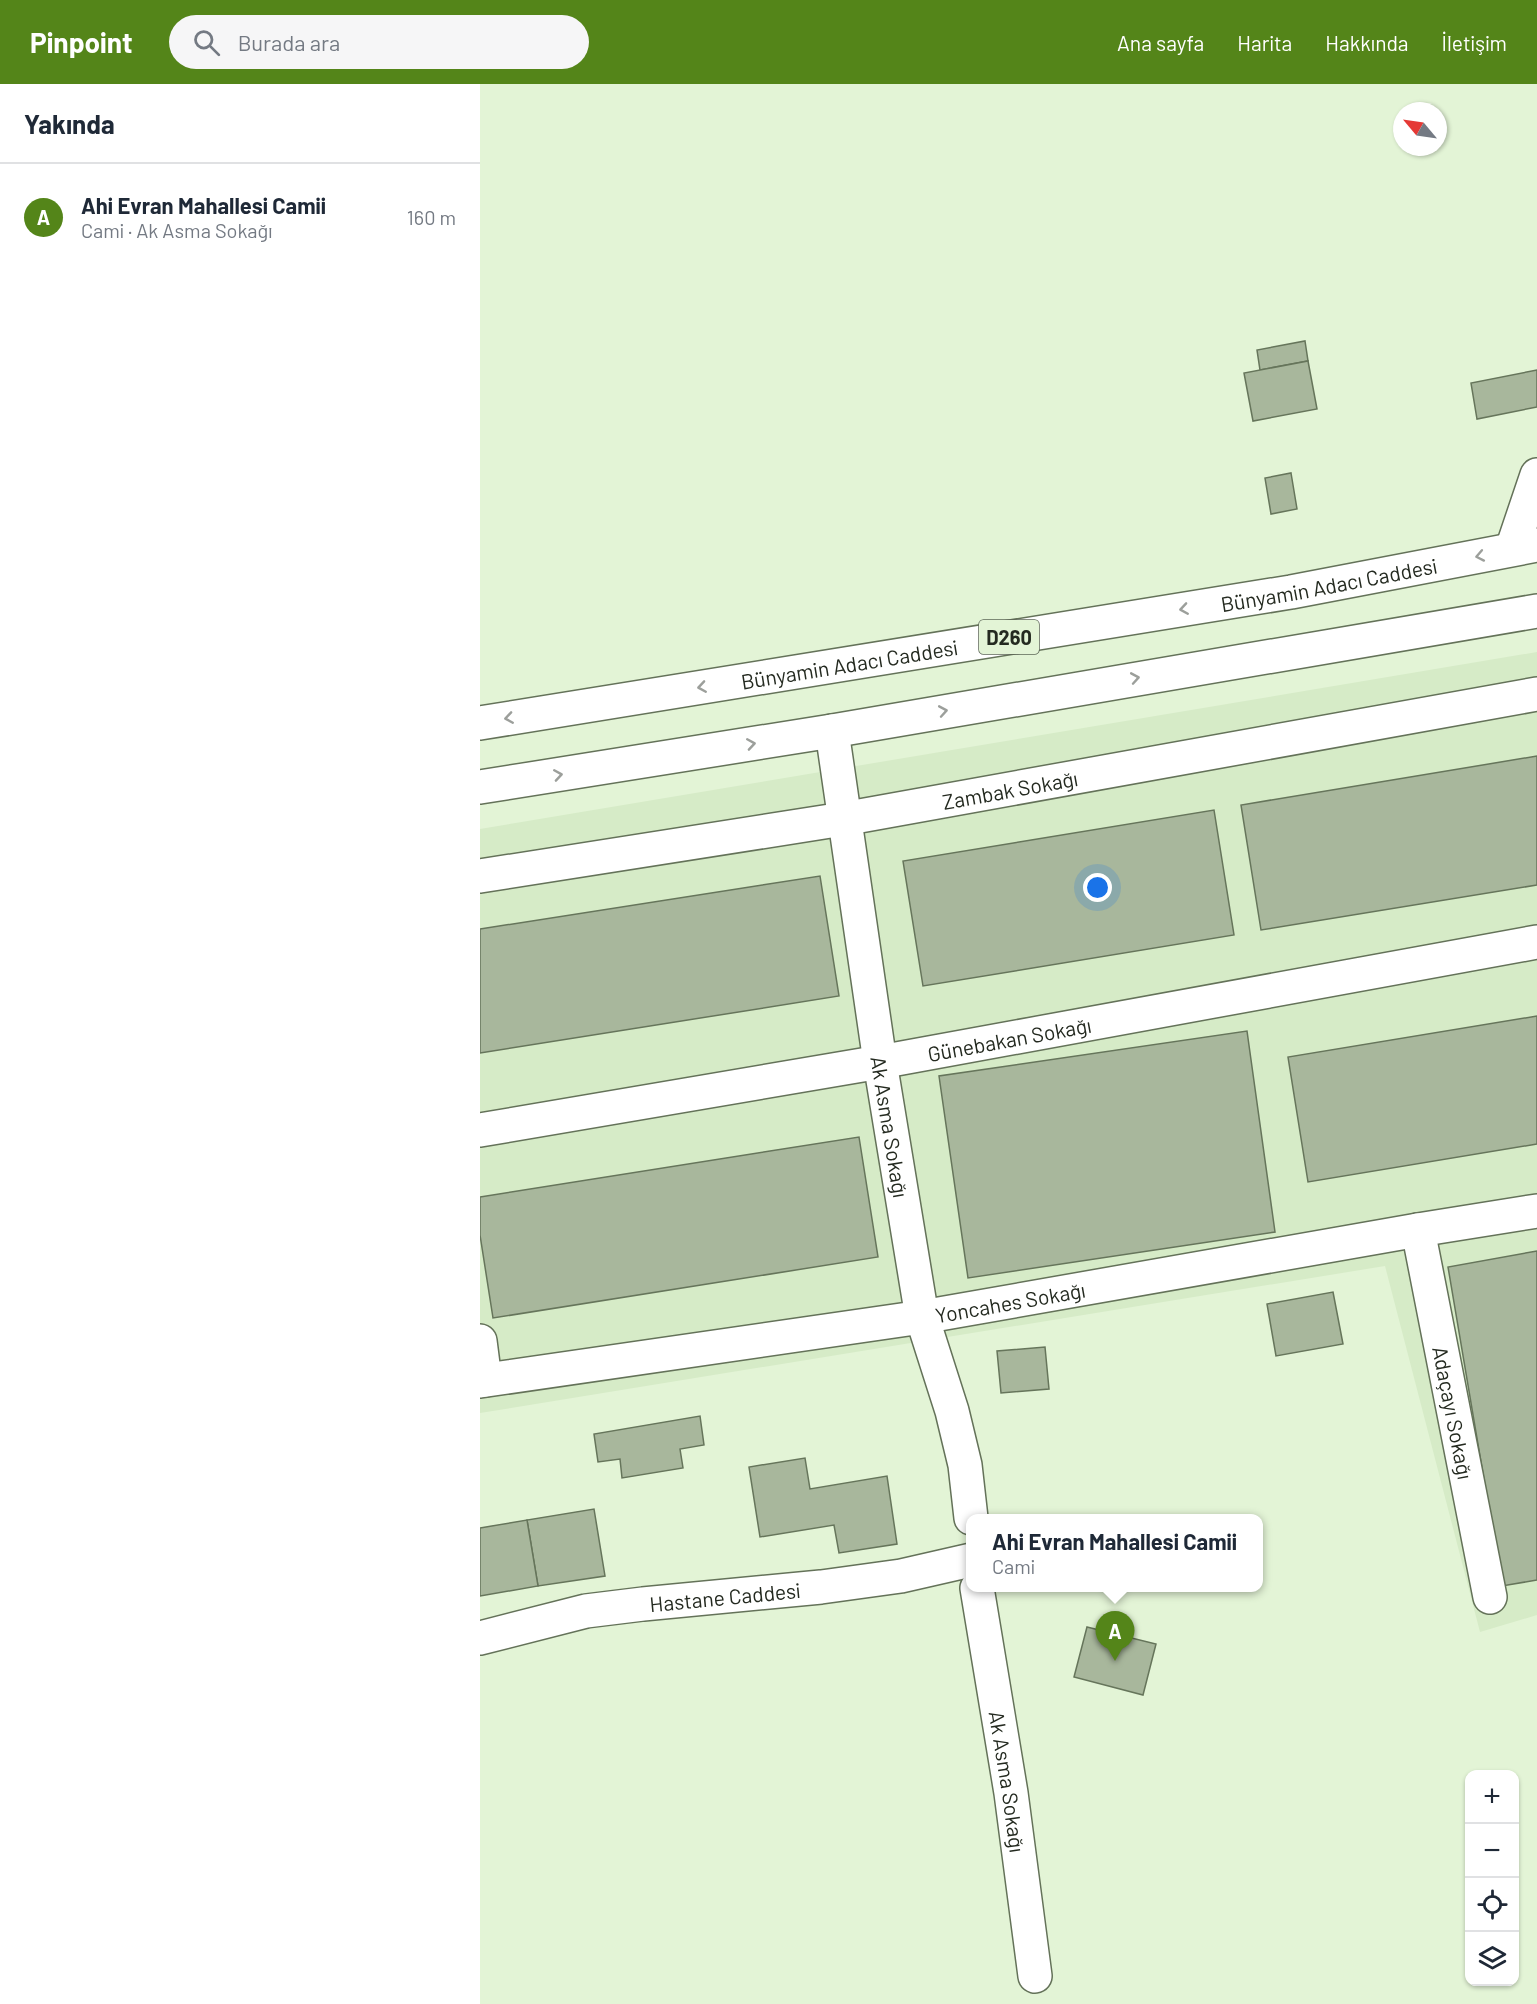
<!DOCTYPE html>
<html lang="tr">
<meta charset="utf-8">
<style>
body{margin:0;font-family:Barlow,sans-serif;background:#f6f6f7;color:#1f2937}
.controls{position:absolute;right:18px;bottom:18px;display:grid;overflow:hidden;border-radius:12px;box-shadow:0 2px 4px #0004}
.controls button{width:54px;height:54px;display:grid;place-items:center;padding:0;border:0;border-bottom:2px solid #e0e1e3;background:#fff;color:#1f2937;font:30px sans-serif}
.compass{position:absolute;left:913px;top:18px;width:54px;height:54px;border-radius:50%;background:#fff;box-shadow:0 2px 4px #0004;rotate:299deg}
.you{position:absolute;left:618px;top:804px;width:21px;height:21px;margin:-15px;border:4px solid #fff;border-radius:50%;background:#1a73e8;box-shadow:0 0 0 9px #1a73e833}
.badge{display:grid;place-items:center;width:39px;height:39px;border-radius:50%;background:#548519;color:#fff;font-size:20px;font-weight:700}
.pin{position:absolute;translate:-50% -50px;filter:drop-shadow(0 2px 3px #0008)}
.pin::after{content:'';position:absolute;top:32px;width:21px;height:18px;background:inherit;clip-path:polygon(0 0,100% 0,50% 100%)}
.popup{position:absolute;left:486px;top:1430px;width:297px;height:78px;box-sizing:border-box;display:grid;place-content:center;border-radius:12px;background:#fff;filter:drop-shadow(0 2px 4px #0005);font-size:20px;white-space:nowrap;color:#747a83}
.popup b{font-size:22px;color:#1f2937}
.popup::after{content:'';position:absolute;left:50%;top:100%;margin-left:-12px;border:12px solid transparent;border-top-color:#fff}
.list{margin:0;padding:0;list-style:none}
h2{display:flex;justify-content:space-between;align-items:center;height:78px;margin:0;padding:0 24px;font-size:26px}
h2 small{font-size:20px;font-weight:400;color:#747a83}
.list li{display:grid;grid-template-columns:39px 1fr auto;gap:18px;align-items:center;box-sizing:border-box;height:108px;padding:0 24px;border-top:2px solid #e0e1e3}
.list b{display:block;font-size:22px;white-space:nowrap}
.list p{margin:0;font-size:20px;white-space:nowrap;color:#747a83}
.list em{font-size:20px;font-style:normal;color:#747a83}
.icon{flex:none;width:33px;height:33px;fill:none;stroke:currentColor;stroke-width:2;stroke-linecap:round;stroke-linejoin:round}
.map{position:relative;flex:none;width:1057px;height:1920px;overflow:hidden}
header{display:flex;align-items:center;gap:36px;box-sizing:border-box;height:84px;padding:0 30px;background:#548519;color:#fff}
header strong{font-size:28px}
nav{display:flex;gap:33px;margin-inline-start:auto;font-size:21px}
.search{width:420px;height:54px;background:#f6f6f7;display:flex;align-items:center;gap:15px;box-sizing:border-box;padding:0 21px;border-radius:33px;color:#747a83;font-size:22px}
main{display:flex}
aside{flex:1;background:#fff}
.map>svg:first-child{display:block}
.built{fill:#d6ebc7}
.building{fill:#a8b79c;stroke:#66755b;stroke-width:1.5}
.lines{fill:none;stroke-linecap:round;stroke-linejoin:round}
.minor-casing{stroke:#647259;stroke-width:36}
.major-casing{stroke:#647259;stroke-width:36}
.minor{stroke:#fff;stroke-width:33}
.major{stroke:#fff;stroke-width:33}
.oneway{stroke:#9c9f9b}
.labels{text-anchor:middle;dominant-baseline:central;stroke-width:4.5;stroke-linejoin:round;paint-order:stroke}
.shield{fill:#e3f4d6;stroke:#5d6757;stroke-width:1.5}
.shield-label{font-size:20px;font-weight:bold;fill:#242a20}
.street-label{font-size:21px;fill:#242a20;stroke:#e3f4d6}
</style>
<header>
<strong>Pinpoint</strong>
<div class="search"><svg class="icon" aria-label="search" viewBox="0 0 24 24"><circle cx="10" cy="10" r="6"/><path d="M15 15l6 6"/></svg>Burada ara</div>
<nav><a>Ana sayfa</a><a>Harita</a><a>Hakkında</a><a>İletişim</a></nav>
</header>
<main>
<aside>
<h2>Yakında<small></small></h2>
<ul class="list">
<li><span class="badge">A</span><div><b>Ahi Evran Mahallesi Camii</b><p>Cami · Ak Asma Sokağı</p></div><em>160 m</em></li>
</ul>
</aside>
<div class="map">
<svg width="1057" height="1920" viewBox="0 0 1057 1920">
<rect width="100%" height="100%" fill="#e3f4d6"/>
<!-- built -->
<polygon class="built" points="1057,568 1057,1531 1000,1548 905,1182 0,1329 0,745"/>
<!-- building -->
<g class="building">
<polygon points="825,257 828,277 780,286 777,266"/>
<polygon points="828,277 837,325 773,337 764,289"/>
<polygon points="1057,286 1057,323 997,335 991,299"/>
<polygon points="811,389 817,425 791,430 785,394"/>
<polygon points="1057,672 1057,801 781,846 761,721"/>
<polygon points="734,726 754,851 443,902 423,777"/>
<polygon points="340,792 359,912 0,969 0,845"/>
<polygon points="1057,932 1057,1060 828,1098 808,973"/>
<polygon points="767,947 795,1148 488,1194 459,992"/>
<polygon points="379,1053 398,1173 13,1234 0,1151 0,1113"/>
<polygon points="1057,1167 1057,1496 1022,1502 968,1183"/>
<polygon points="853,1208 863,1260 796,1272 787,1220"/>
<polygon points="565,1263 569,1305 521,1309 517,1267"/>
<polygon points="220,1332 224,1361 200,1365 203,1384 142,1394 140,1375 118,1378 114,1350"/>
<polygon points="325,1374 330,1405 407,1392 417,1460 359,1469 354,1441 280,1453 269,1383"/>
<polygon points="114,1425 125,1492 58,1502 47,1436"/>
<polygon points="47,1436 58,1502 0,1512 0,1444"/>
<polygon points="607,1543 676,1560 663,1611 594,1593"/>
</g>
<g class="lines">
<defs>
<g id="minor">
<polyline points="1032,465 1057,391"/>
<path id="s1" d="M352,647L400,978L442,1233L472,1327L485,1381L491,1434"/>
<path id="s2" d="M0,792L363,735L1057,610"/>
<path id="s3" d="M0,1046L400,978L1057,858"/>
<path id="s4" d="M938,1146L1010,1513"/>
<polyline points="0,1257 5,1296"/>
<path id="s5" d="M0,1297L442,1233L938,1146L1057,1127"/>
<path id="s6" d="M497,1504L531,1709L555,1892"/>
<path id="s7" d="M0,1554L106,1527L163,1520L341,1503L421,1492L491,1476"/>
</g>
<g id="major">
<path id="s8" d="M0,639L811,508L1057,461"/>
<polyline points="0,703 352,647 1057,527"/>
</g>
</defs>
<!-- minor casing -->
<use href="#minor" class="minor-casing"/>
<!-- major casing -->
<use href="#major" class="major-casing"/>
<!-- minor -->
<use href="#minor" class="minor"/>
<!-- major -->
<use href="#major" class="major"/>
</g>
<!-- one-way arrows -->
<defs><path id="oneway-chevron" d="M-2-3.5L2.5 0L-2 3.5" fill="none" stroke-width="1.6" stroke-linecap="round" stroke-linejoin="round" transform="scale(1.5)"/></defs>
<g class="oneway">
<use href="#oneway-chevron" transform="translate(1000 472) rotate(169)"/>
<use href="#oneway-chevron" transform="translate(704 525) rotate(171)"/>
<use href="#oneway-chevron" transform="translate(655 594) rotate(-10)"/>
<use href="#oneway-chevron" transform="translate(222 603) rotate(171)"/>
<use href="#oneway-chevron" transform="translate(463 627) rotate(-10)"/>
<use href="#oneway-chevron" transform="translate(29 634) rotate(171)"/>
<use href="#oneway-chevron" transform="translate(271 660) rotate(-9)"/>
<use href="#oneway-chevron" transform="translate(78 691) rotate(-9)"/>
</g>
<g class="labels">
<!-- shield labels -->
<rect class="shield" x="499" y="536" width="60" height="34" rx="4.5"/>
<g class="shield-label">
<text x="529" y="553">D260</text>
</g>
<!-- street labels -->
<g class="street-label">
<text stroke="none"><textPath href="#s8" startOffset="860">Bünyamin Adacı Caddesi</textPath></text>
<text stroke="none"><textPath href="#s8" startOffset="374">Bünyamin Adacı Caddesi</textPath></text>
<text stroke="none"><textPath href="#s2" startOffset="537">Zambak Sokağı</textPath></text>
<text stroke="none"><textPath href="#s3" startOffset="537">Günebakan Sokağı</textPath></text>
<text stroke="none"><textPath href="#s1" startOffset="400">Ak Asma Sokağı</textPath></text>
<text stroke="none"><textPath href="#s5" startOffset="536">Yoncahes Sokağı</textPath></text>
<text stroke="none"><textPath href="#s4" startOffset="186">Adaçayı Sokağı</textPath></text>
<text stroke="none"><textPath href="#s7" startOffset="249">Hastane Caddesi</textPath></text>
<text stroke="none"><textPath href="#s6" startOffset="196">Ak Asma Sokağı</textPath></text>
</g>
</g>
</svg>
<div class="controls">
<button>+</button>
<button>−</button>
<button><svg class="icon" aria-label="locate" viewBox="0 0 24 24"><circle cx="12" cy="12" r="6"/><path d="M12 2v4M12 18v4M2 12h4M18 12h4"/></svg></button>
<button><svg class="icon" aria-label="layers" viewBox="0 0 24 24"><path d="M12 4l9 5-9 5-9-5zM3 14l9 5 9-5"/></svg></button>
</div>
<svg class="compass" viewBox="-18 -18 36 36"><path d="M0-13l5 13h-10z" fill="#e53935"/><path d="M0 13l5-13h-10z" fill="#747a83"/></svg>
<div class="you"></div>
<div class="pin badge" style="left:635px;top:1577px">A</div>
<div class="popup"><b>Ahi Evran Mahallesi Camii</b>Cami</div>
</div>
</main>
